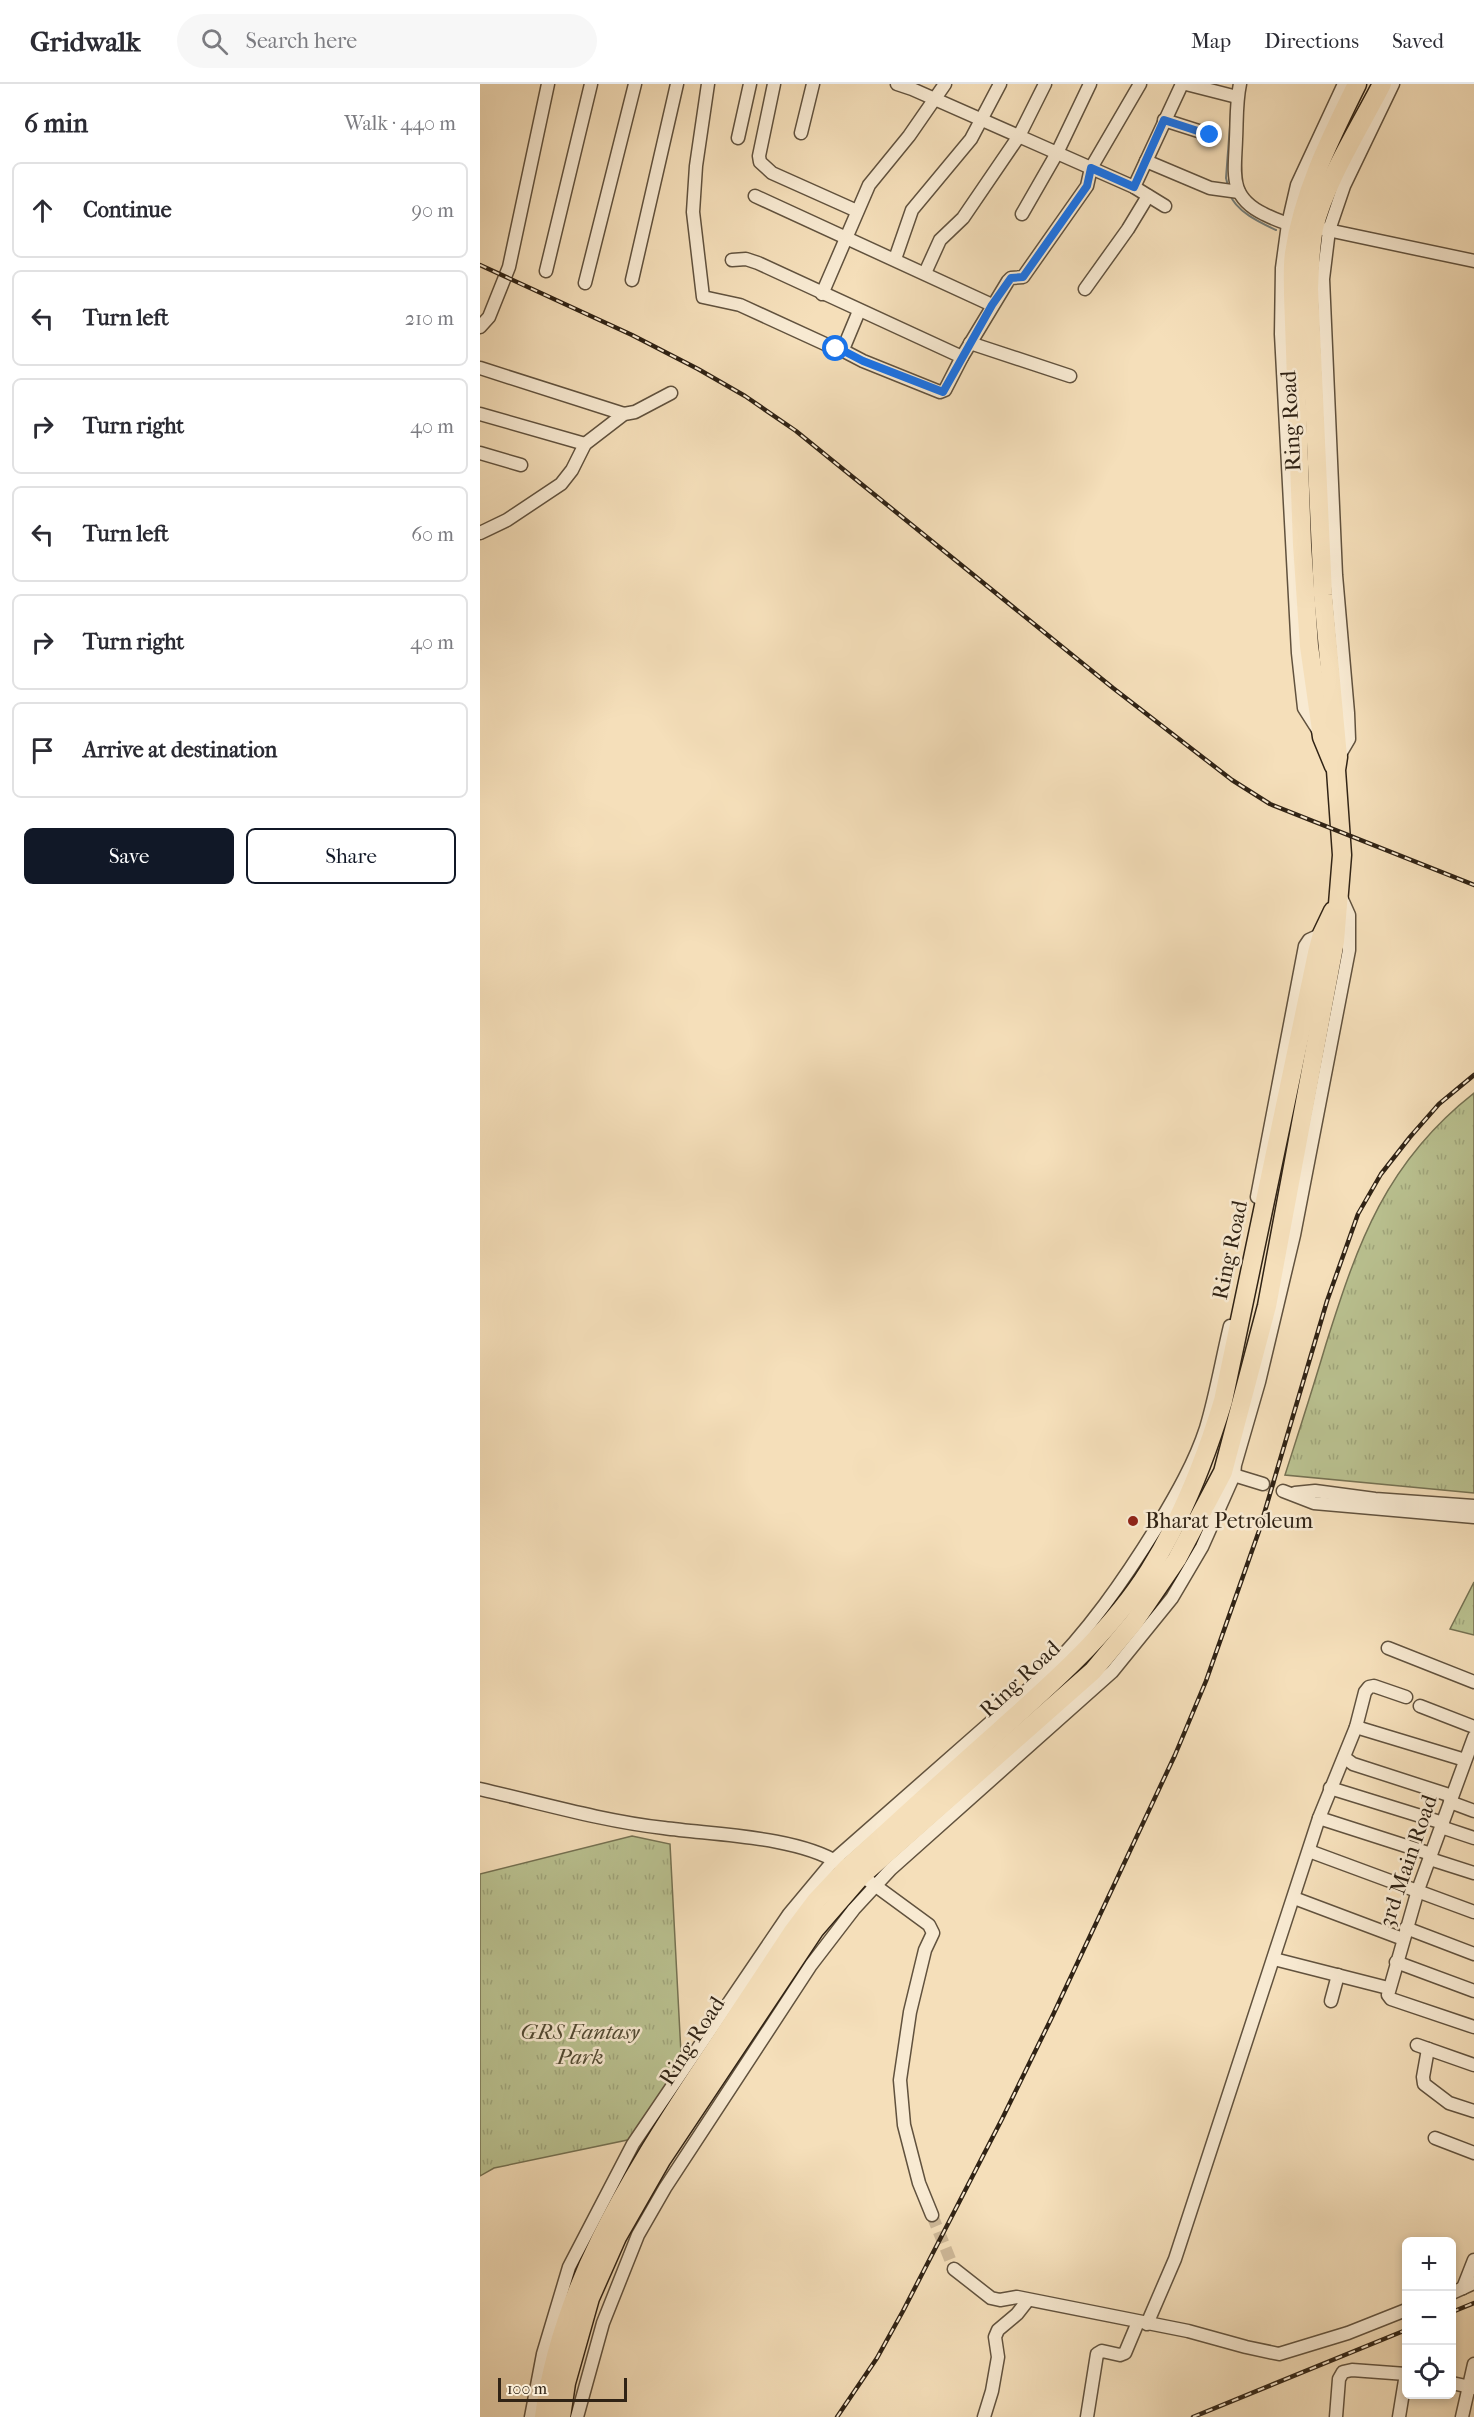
<!DOCTYPE html>
<meta charset="utf-8">
<style>
body{margin:0;font-family:"IM FELL French Canon",serif;background:#f7f7f7;color:#2b2b33}
.controls{position:absolute;right:18px;bottom:18px;display:grid;overflow:hidden;border-radius:9px;box-shadow:0 3px 9px #0003}
.controls button{width:54px;height:54px;display:grid;place-items:center;padding:0;border:0;border-bottom:2px solid #e1e1e2;background:#fff;color:#2b2b33;font:30px sans-serif}
.scale{position:absolute;left:18px;bottom:15px;width:129px;box-sizing:border-box;padding-left:6px;border:3px solid #302315;border-top:0;font-size:16px;line-height:21px;white-space:nowrap;color:#302315;-webkit-text-stroke:4px #f8ead2;paint-order:stroke}
.stop{position:absolute;width:18px;height:18px;margin:-14px;border:4px solid #1a73e8;border-radius:50%;background:#fff}
.stop.end{background:#1a73e8;border-color:#fff;box-shadow:0 2px 6px #0008}
.list{margin:0;padding:0;list-style:none}
h2{display:flex;justify-content:space-between;align-items:center;height:78px;margin:0;padding:0 24px;font-size:26px}
h2 small{font-size:20px;font-weight:400;color:#7c7c81}
.list li{display:grid;grid-template-columns:39px 1fr auto;gap:18px;align-items:center;box-sizing:border-box;height:96px;margin:0 12px 12px;padding:0 12px;border:2px solid #e1e1e2;border-radius:9px}
.list b{display:block;font-size:22px;white-space:nowrap}
.list em{font-size:20px;font-style:normal;color:#7c7c81}
.actions{display:flex;gap:12px;padding:18px 24px}
.actions a{flex:1;padding:14px 0;border:2px solid #111827;border-radius:9px;text-align:center;font-size:21px;color:#111827}
.actions .main{background:#111827;color:#fff}
.icon{flex:none;width:33px;height:33px;fill:none;stroke:currentColor;stroke-width:2;stroke-linecap:round;stroke-linejoin:round}
.map{position:relative;flex:none;width:994px;height:2333px;overflow:hidden}
header{display:flex;align-items:center;gap:36px;box-sizing:border-box;height:84px;padding:0 30px;background:#fff;border-bottom:2px solid #e1e1e2}
header strong{font-size:28px}
nav{display:flex;gap:33px;margin-inline-start:auto;font-size:21px}
.search{width:420px;height:54px;background:#f7f7f7;display:flex;align-items:center;gap:15px;box-sizing:border-box;padding:0 21px;border-radius:33px;color:#7c7c81;font-size:22px}
main{display:flex}
aside{flex:1;background:#fff}
.map>svg:first-child{display:block}
.grass{fill:url(#grass-tufts);stroke:#757253;stroke-width:1.5}
.lines{fill:none;stroke-linecap:round;stroke-linejoin:round}
.stream{stroke:#747d79;stroke-width:2}
.minor-tunnel{stroke:#ceb999;stroke-width:12;stroke-dasharray:12 6;stroke-linecap:butt}
.minor-casing{stroke:#61523e;stroke-width:15}
.highway-casing{stroke:#302315;stroke-width:21}
.minor{stroke:#f8ead2;stroke-width:12}
.highway{stroke:#f5dfba;stroke-width:18}
.rail-casing{stroke:#302315;stroke-width:4.5}
.rail{stroke:#f8ead2;stroke-width:2;stroke-dasharray:7;stroke-linecap:butt}
.route{stroke:#1a73e8;stroke-width:8}
.poi-dot{fill:#8f2418;stroke:#f8ead2;stroke-width:2}
.labels{text-anchor:middle;dominant-baseline:central;stroke-width:5;stroke-linejoin:round;paint-order:stroke}
.street-label{font-size:22px;fill:#302315;stroke:#f8ead2}
.poi-label{font-size:22px;fill:#302315;stroke:#f8ead2;text-anchor:start}
.park-label{font-size:22px;font-style:italic;fill:#524b34;stroke:#f8ead2}
</style>
<header>
<strong>Gridwalk</strong>
<div class="search"><svg class="icon" aria-label="search" viewBox="0 0 24 24"><circle cx="10" cy="10" r="6"/><path d="M15 15l6 6"/></svg>Search here</div>
<nav><a>Map</a><a>Directions</a><a>Saved</a></nav>
</header>
<main>
<aside>
<h2>6 min<small>Walk · 440 m</small></h2>
<ul class="list">
<li><svg class="icon" aria-label="ahead" viewBox="0 0 24 24"><path d="M12 20V5M6 11l6-6 6 6"/></svg><div><b>Continue</b></div><em>90 m</em></li>
<li><svg class="icon" aria-label="left" viewBox="0 0 24 24"><path d="M17 20v-9H6M10 6l-5 5 5 5"/></svg><div><b>Turn left</b></div><em>210 m</em></li>
<li><svg class="icon" aria-label="right" viewBox="0 0 24 24"><path d="M7 20v-9h11M14 6l5 5-5 5"/></svg><div><b>Turn right</b></div><em>40 m</em></li>
<li><svg class="icon" aria-label="left" viewBox="0 0 24 24"><path d="M17 20v-9H6M10 6l-5 5 5 5"/></svg><div><b>Turn left</b></div><em>60 m</em></li>
<li><svg class="icon" aria-label="right" viewBox="0 0 24 24"><path d="M7 20v-9h11M14 6l5 5-5 5"/></svg><div><b>Turn right</b></div><em>40 m</em></li>
<li><svg class="icon" aria-label="arrive" viewBox="0 0 24 24"><path d="M6 21V4h12l-3 4 3 4H6"/></svg><div><b>Arrive at destination</b></div></li>
</ul>
<div class="actions"><a class="main">Save</a><a>Share</a></div>
</aside>
<div class="map">
<svg width="994" height="2333" viewBox="0 0 994 2333">
<defs>
<pattern id="grass-tufts" width="24" height="20" patternUnits="userSpaceOnUse" patternTransform="scale(1.5)"><rect width="24" height="20" fill="#bac291"/><path d="M3 7l-1-3M5 7V3M7 7l1-3M15 17l-1-3M17 17v-4M19 17l1-3" fill="none" stroke="#a0a67c"/></pattern>
</defs>
<rect width="100%" height="100%" fill="#f5dfba"/>
<filter id="stains"><feTurbulence type="fractalNoise" baseFrequency=".00333" numOctaves="4"/><feColorMatrix values="0 0 0 0 .2 0 0 0 0 .09 0 0 0 0 .02 0 0 0 .5 -.17"/></filter>
<radialGradient id="worn" r=".72"><stop offset=".6" stop-color="#630" stop-opacity="0"/><stop offset="1" stop-color="#630" stop-opacity=".3"/></radialGradient>
<!-- grass -->
<g class="grass">
<path d="M994,1009V1409L805,1391C819,1347 833,1304 846,1260C878,1158 906,1078 994,1009Z"/>
<polygon points="994,1498 994,1551 970,1545"/>
<polygon points="152,1752 190,1760 203,2008 176,2050 14,2084 0,2092 0,1790"/>
</g>
<g class="lines">
<!-- stream -->
<g class="stream">
<polyline points="748,102 746,94 752,15"/>
<path d="M750,110C755,127 781,139 796,146"/>
</g>
<!-- minor-tunnel -->
<g class="minor-tunnel">
<polyline points="783,1400 803,1407"/>
<polyline points="452,2131 474,2185"/>
</g>
<defs>
<g id="minor">
<polyline points="228,0 216,82 213,128 223,213 260,221 356,265 360,265 383,277 460,308 465,306 482,273 528,197 531,194 543,193 607,102 611,84 660,0"/>
<polyline points="294,0 279,72 280,78 292,89 377,127"/>
<polyline points="417,0 432,5 654,103 685,122"/>
<polyline points="706,0 757,13"/>
<path d="M760,0C756,18 757,37 756,55C755,89 748,113 784,130C794,135 803,139 814,141"/>
<polyline points="684,36 731,51"/>
<polyline points="321,49 333,0"/>
<polyline points="258,54 270,0"/>
<polyline points="666,77 730,104 759,108"/>
<polyline points="654,103 702,0"/>
<polyline points="275,112 512,221"/>
<polyline points="542,130 577,69 610,0"/>
<polyline points="843,145 994,177"/>
<polyline points="415,175 432,126 491,55 520,0"/>
<polyline points="252,176 266,175 278,179 482,273"/>
<polyline points="66,187 111,0"/>
<polyline points="445,189 460,156 483,134 539,52 565,0"/>
<polyline points="152,196 197,0"/>
<polyline points="105,199 155,0"/>
<polyline points="605,205 648,145 668,112"/>
<polyline points="342,210 389,101 429,52 465,0"/>
<polyline points="0,243 9,233 29,183 68,0"/>
<polyline points="490,259 590,292"/>
<polyline points="360,265 364,263 379,227"/>
<polyline points="0,284 144,330"/>
<polyline points="0,330 105,360"/>
<polyline points="0,369 41,381"/>
<polyline points="0,449 27,436 81,400 92,386 105,360 144,330 155,328 191,309"/>
<polyline points="838,646 824,624 818,569 801,250 802,184 808,140 817,101 864,0"/>
<polyline points="859,672 869,655 868,629 856,491 843,195 849,146 864,102 913,0"/>
<polyline points="777,1113 825,862 829,856 842,850"/>
<polyline points="747,1389 783,1400"/>
<polyline points="803,1407 834,1419 994,1433"/>
<polyline points="815,1409 835,1407 895,1415 994,1422"/>
<polyline points="908,1564 994,1598"/>
<polyline points="940,1622 994,1643"/>
<polyline points="876,1643 985,1676"/>
<polyline points="994,1653 938,1806 908,1911 911,1915 994,1943"/>
<polyline points="865,1674 873,1680 972,1712"/>
<polyline points="850,1704 963,1739"/>
<path d="M0,1705C61,1719 122,1737 184,1744C235,1751 315,1752 359,1779"/>
<polyline points="970,1718 994,1727"/>
<polyline points="839,1734 951,1770"/>
<polyline points="961,1743 994,1754"/>
<polyline points="829,1767 994,1828"/>
<polyline points="950,1775 994,1789"/>
<polyline points="389,1797 449,1841 453,1849 445,1866 430,1928 420,1996 424,2041 439,2099 452,2131"/>
<polyline points="814,1814 923,1855"/>
<polyline points="926,1844 994,1870"/>
<polyline points="794,1875 908,1904"/>
<polyline points="916,1878 994,1907"/>
<polyline points="851,1917 858,1891"/>
<polyline points="937,1961 994,1981"/>
<polyline points="948,1965 943,1993 944,2000 969,2019 994,2027"/>
<polyline points="955,2054 994,2069"/>
<polyline points="474,2185 511,2214 520,2216 537,2213 708,2247 766,2263 799,2270 868,2249 926,2226"/>
<polyline points="983,2204 994,2176"/>
<polyline points="972,2209 994,2199"/>
<polyline points="667,2240 695,2175 839,1734 876,1643 885,1608 889,1603 894,1602 926,1613"/>
<polyline points="972,2299 994,2304"/>
<path d="M51,2333L63,2270L89,2183L153,2060L309,1830L354,1776L562,1593C608,1548 644,1496 678,1441C696,1411 715,1378 726,1344C736,1311 742,1275 750,1242"/>
<polyline points="97,2333 123,2239 158,2151 185,2104 331,1881 374,1825 411,1785 632,1588 692,1514 722,1463 754,1391 755,1381 779,1298 814,1151 869,866 869,831 860,811"/>
<polyline points="504,2333 512,2307 518,2273 515,2253 518,2246 537,2230 548,2216"/>
<polyline points="607,2333 617,2270 622,2267 640,2271 645,2269 658,2238"/>
<polyline points="856,2333 859,2295 863,2288 872,2286 926,2290"/>
<polyline points="919,2333 926,2290"/>
<polyline points="982,2333 994,2280"/>
</g>
<g id="highway">
<path d="M854,682L842,653L829,562L822,461L813,211C813,197 812,183 814,169C823,108 850,55 877,0"/>
<path d="M64,2333C80,2207 148,2098 216,1994C248,1946 280,1898 312,1849L336,1817L367,1784C418,1738 468,1692 519,1647C573,1598 630,1549 669,1487C702,1435 725,1376 743,1317L837,869L842,850L853,827"/>
<path d="M81,2333L86,2299L110,2214L137,2153L181,2076L335,1845L381,1792L613,1587L654,1538L697,1475L743,1388L787,1222L855,857L862,771L856,686L858,673L843,511L829,205C830,184 830,164 834,144C845,98 880,43 902,0"/>
</g>
</defs>
<!-- minor casing -->
<use href="#minor" class="minor-casing"/>
<!-- highway casing -->
<use href="#highway" class="highway-casing"/>
<!-- minor -->
<use href="#minor" class="minor"/>
<!-- highway -->
<use href="#highway" class="highway"/>
<defs>
<g id="rail">
<polyline points="0,181 152,251 218,285 265,312 316,347 633,604 752,696 790,720 994,801"/>
<polyline points="972,2228 994,2219"/>
<polyline points="357,2333 397,2274 423,2227 522,2035 572,1933 695,1671 726,1597 779,1447 847,1217 878,1130 901,1090 930,1053 959,1020 994,991"/>
<polyline points="713,2333 926,2246"/>
</g>
</defs>
<!-- rail casing -->
<use href="#rail" class="rail-casing"/>
<!-- rail -->
<use href="#rail" class="rail"/>
</g>
<g class="lines">
<!-- route -->
<polyline class="route" points="356,265 360,265 383,277 463,308 512,221 531,194 543,193 607,102 611,84 654,103 684,36 730,51"/>
</g>
<!-- markers -->
<circle class="poi-dot" cx="653" cy="1437" r="6"/>
<g class="labels">
<!-- street labels -->
<g class="street-label">
<text transform="translate(811 337) rotate(-93)">Ring Road</text>
<text transform="translate(750 1166) rotate(-78)">Ring Road</text>
<text transform="translate(540 1595) rotate(-43)">Ring Road</text>
<text transform="translate(928 1777) rotate(-71)">3rd Main Road</text>
<text transform="translate(212 1957) rotate(-57)">Ring Road</text>
</g>
<!-- poi labels -->
<g class="poi-label">
<text x="665" y="1437">Bharat Petroleum</text>
</g>
<!-- park labels -->
<g class="park-label">
<text x="100" y="1948">GRS Fantasy<tspan x="100" dy="25">Park</tspan></text>
</g>
</g>
<rect width="100%" height="100%" filter="url(#stains)"/>
<rect width="100%" height="100%" fill="url(#worn)"/>
</svg>
<div class="controls">
<button>+</button>
<button>−</button>
<button><svg class="icon" aria-label="locate" viewBox="0 0 24 24"><circle cx="12" cy="12" r="6"/><path d="M12 2v4M12 18v4M2 12h4M18 12h4"/></svg></button>
</div>
<div class="scale">100 m</div>
<div class="stop" style="left:356px;top:265px"></div>
<div class="stop end" style="left:730px;top:51px"></div>
</div>
</main>
